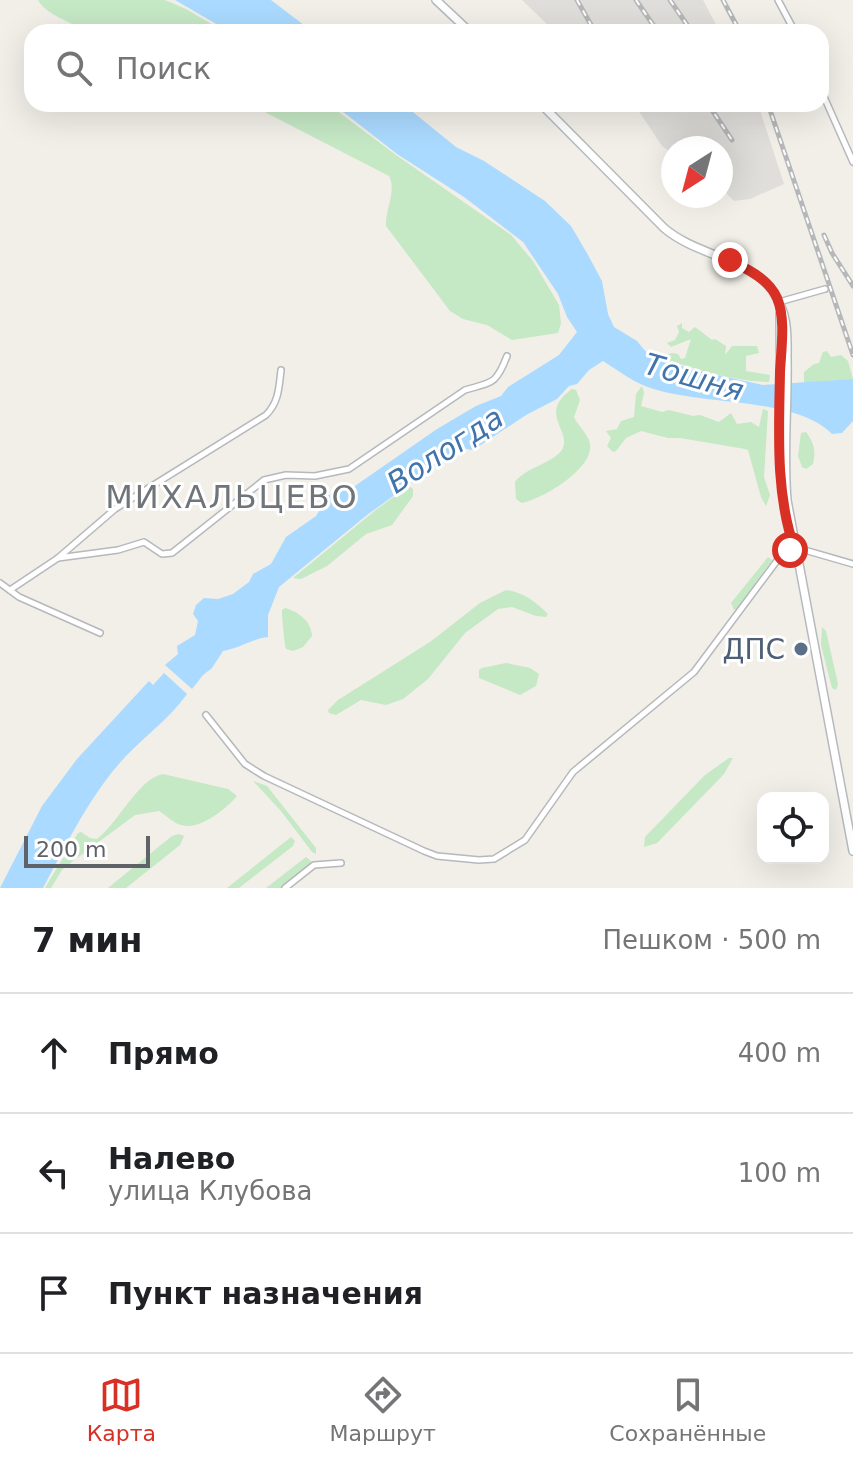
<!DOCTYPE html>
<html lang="ru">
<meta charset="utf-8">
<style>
body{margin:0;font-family:"DejaVu Sans",sans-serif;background:#f2f2f2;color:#202124}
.controls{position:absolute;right:24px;bottom:24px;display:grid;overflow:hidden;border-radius:16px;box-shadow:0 8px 32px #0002}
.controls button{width:72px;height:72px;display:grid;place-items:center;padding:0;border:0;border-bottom:2px solid #e0e0e0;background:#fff;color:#202124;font:40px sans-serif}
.compass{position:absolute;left:661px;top:136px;width:72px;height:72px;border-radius:50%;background:#fff;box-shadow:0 8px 32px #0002;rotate:216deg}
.scale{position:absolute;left:24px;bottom:20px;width:126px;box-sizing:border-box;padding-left:8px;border:4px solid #5f6368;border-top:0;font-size:22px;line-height:28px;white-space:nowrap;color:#5f6368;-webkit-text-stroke:6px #fff;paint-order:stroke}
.stop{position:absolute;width:24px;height:24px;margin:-18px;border:6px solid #d93025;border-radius:50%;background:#fff}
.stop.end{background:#d93025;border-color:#fff;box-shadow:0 2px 8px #0008}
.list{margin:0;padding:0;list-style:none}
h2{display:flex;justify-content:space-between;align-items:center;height:104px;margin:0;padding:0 32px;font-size:34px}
h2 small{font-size:26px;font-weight:400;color:#757577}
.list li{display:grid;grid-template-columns:52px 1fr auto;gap:24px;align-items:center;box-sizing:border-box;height:120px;padding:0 32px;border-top:2px solid #e0e0e0}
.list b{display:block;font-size:30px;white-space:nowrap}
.list p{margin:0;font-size:26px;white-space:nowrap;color:#757577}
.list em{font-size:26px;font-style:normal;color:#757577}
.icon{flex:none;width:44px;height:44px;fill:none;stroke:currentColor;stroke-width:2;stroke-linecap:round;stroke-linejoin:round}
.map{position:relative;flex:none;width:853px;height:888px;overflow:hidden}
.search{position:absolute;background:#fff;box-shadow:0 8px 32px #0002;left:24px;right:24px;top:24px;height:88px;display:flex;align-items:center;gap:20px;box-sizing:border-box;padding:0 28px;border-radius:24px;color:#757577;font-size:30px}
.sheet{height:464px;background:#fff}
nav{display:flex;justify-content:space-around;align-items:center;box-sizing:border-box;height:112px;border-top:2px solid #e0e0e0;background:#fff;font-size:22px;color:#757577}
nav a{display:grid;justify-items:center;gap:4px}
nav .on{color:#d93025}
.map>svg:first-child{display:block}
.industrial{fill:#e0deda}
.green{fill:#c5e8c5}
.water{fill:#aadaff}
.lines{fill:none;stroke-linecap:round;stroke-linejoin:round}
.minor-casing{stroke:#b5b8bc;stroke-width:8}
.secondary-casing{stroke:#b6babf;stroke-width:10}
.minor{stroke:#fff;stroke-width:5}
.secondary{stroke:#fff;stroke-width:7}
.rail-casing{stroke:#b6b7b8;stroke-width:5}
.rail{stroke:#fff;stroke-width:2;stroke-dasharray:6;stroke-linecap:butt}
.route{stroke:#d93025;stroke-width:10}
.service-dot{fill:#5c6f8a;stroke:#fff;stroke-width:3}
.labels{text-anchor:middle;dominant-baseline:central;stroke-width:6;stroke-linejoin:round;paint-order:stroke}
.service-label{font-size:28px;fill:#4e5e75;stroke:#fff;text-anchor:end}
.water-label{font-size:30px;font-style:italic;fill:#4174aa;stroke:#fff}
.quarter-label{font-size:32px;letter-spacing:2px;fill:#70757a;stroke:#fff}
</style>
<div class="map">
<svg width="853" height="888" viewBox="0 0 853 888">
<rect width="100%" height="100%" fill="#f1efe8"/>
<!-- industrial -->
<g class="industrial">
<polygon points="522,0 703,0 720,32 555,32"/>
<polygon points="634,104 758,104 784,184 750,199 734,201 721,188 721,148 673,148 673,154 662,146"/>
</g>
<!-- green -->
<g class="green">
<path d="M38,0H165L186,9L225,32H86C71,21 47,16 38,0Z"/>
<path d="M249,104H328L396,155L511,235L533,261L559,305L561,323L558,333L512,340L487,325L463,319L450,311L386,226C385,209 397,191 389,176Z"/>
<path d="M682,323V328L689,332L695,327L712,340L715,339L726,346L725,355L732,346H757L759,353L746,356V371L770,375L769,382C732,381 694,369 660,357L672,353L678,354L681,359L685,358L691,339L671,347L667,343L675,340L679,332L677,326Z"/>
<polygon points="827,351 831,357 841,355 848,361 853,379 804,383 804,372 814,364 819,363 823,352"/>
<polygon points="642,386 644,393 641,406 662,412 669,410 693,416 700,415 719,422 731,413 737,424 751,422 759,427 763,409 768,411 764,477 770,495 766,506 761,497 748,450 745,449 680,438 668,438 641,431 626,438 616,451 613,452 607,446 611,438 606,431 617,429 621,421 634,417 636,394"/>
<path d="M572,389L576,390L580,400L574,417C578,426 589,435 590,444C594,469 542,499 522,503L516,499L515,482C526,467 557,462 563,448C571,430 538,413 572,389Z"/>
<path d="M806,432C814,443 816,450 813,464L806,469L802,467L798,456L801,433Z"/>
<polygon points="409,486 413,489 413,496 392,525 366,534 327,566 301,579 293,578 377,509"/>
<polygon points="768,557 772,560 738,608 734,610 731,603"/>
<path d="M506,590C523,592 536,602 548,614L546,617L536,616L512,607L498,609L465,633L428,679L403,699L386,705L361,700L336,715L329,713L328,710L338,700L430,642L480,603Z"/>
<path d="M285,608C299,612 311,621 312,636L303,647L293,651L286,649C284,642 282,618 282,610Z"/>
<polygon points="822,627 826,631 838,684 836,690 832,688 821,645"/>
<polygon points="506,663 530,668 539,674 536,686 520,695 479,678 479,670 482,668"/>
<polygon points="729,758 733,758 724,774 657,843 644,847 645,837 705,775"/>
<path d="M163,774L228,789L237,796C226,809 199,831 181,825C173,823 166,815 159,811L135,815L73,861L62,870L51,888H45L78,833L81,832L90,838L97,839C118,823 139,778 163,774Z"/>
<polygon points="253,781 267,786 316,848 316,854 312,852 281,811"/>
<polygon points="179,834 184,836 180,845 126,888 108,888 172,836"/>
<polygon points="291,837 295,841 293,846 239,888 227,888"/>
<polygon points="306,857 311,861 311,865 282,888 266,888"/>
</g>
<!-- water -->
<g class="water">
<polygon points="175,0 271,0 313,32 230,32"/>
<path d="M333,104H403L456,147L484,161L545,201L571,226L588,255L602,281L608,314L614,327L637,341L647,353L690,369L763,385L853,379V421L842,433L832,434C793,395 699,407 645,386C630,380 616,369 603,361L589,370L577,384L569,386L557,399L526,415L473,450L460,448L367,515L279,587L268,615V637C251,639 240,648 223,651L212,668L203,675L192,689L165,665L178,654L177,646L195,635L198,621L193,614L196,605L204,598L218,599L233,594L249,582L253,574L271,564L286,537L316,516L321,508L322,497L352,488L437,429L476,406L501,396L508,387L559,355L577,332L567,317L558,294L523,242L464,197L397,154Z"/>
<path d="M164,673L187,694C168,721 139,740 118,765C87,801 65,847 43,888H0L42,806L77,759L149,681L153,685Z"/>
</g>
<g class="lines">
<defs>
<g id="minor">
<polyline points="778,0 795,32"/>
<polyline points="821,90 853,162"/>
<polyline points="779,302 825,289"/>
<path d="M58,558L118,550L144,542L162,554L172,553L264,480L286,475L315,476L349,469L465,390C492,382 496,385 507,356"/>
<polyline points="0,583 19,597 100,633"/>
<path d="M10,590L58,558L115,509L266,415C279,402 279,387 281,370"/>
<polyline points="206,715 245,764 264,776 424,851 437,856 479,860 494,859 525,840 573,772 694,672 782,554 801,549 853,564"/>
<polyline points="285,888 314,865 341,863"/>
</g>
<g id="secondary">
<polyline points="436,0 470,32"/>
<path d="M541,104L664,228C692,252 732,256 762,279C773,288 780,302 784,315C788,329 787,344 787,358C788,406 783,453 787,500L853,851"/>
<polyline points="780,314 781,469"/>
</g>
</defs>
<!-- minor casing -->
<use href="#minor" class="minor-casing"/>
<!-- secondary casing -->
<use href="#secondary" class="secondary-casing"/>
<!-- minor -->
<use href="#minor" class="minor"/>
<!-- secondary -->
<use href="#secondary" class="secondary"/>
<defs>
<g id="rail">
<polyline points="577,0 595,32"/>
<polyline points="636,0 658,32"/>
<polyline points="670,0 692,32"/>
<polyline points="723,0 740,32"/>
<polyline points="708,104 732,140"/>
<polyline points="737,104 740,108"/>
<polyline points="768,104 853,355"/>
<polyline points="824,235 832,253 853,286"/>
</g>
</defs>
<!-- rail casing -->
<use href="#rail" class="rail-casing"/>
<!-- rail -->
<use href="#rail" class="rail"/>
</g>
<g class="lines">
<!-- route -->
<path class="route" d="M730,260C747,269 769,279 777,298C786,319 781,350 780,372C779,431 775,494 795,550H790"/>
</g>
<!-- markers -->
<circle class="service-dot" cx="801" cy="649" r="8"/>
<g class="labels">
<!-- service labels -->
<g class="service-label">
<text x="785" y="649">ДПС</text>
</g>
<!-- water labels -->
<g class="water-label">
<text transform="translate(694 377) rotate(16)">Тошня</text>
<text transform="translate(445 450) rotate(-33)">Вологда</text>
</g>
<!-- quarter labels -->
<g class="quarter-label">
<text x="232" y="497">МИХАЛЬЦЕВО</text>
</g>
</g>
</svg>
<div class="controls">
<button><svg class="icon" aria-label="locate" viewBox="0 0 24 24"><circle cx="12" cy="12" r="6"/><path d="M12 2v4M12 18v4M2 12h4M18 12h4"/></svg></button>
</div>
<svg class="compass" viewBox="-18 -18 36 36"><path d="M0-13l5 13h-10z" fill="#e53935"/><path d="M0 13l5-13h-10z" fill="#757577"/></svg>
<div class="scale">200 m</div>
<div class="stop" style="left:790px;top:550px"></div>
<div class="stop end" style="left:730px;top:260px"></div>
<div class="search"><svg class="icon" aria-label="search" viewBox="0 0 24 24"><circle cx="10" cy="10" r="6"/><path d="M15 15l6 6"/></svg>Поиск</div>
</div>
<section class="sheet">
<h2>7 мин<small>Пешком · 500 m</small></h2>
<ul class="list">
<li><svg class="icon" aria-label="ahead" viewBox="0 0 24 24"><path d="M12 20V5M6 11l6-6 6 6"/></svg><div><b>Прямо</b></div><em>400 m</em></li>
<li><svg class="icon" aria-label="left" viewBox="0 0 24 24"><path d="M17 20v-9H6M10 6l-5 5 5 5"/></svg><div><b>Налево</b><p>улица Клубова</p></div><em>100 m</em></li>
<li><svg class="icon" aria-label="arrive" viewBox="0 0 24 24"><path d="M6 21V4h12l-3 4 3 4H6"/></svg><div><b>Пункт назначения</b></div></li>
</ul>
</section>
<nav>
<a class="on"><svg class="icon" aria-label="map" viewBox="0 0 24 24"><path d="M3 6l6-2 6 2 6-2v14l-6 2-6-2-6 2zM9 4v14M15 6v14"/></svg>Карта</a>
<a><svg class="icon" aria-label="directions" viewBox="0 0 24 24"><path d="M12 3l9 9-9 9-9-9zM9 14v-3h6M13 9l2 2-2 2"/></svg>Маршрут</a>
<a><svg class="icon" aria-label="saved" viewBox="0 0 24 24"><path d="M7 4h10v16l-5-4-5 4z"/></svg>Сохранённые</a>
</nav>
